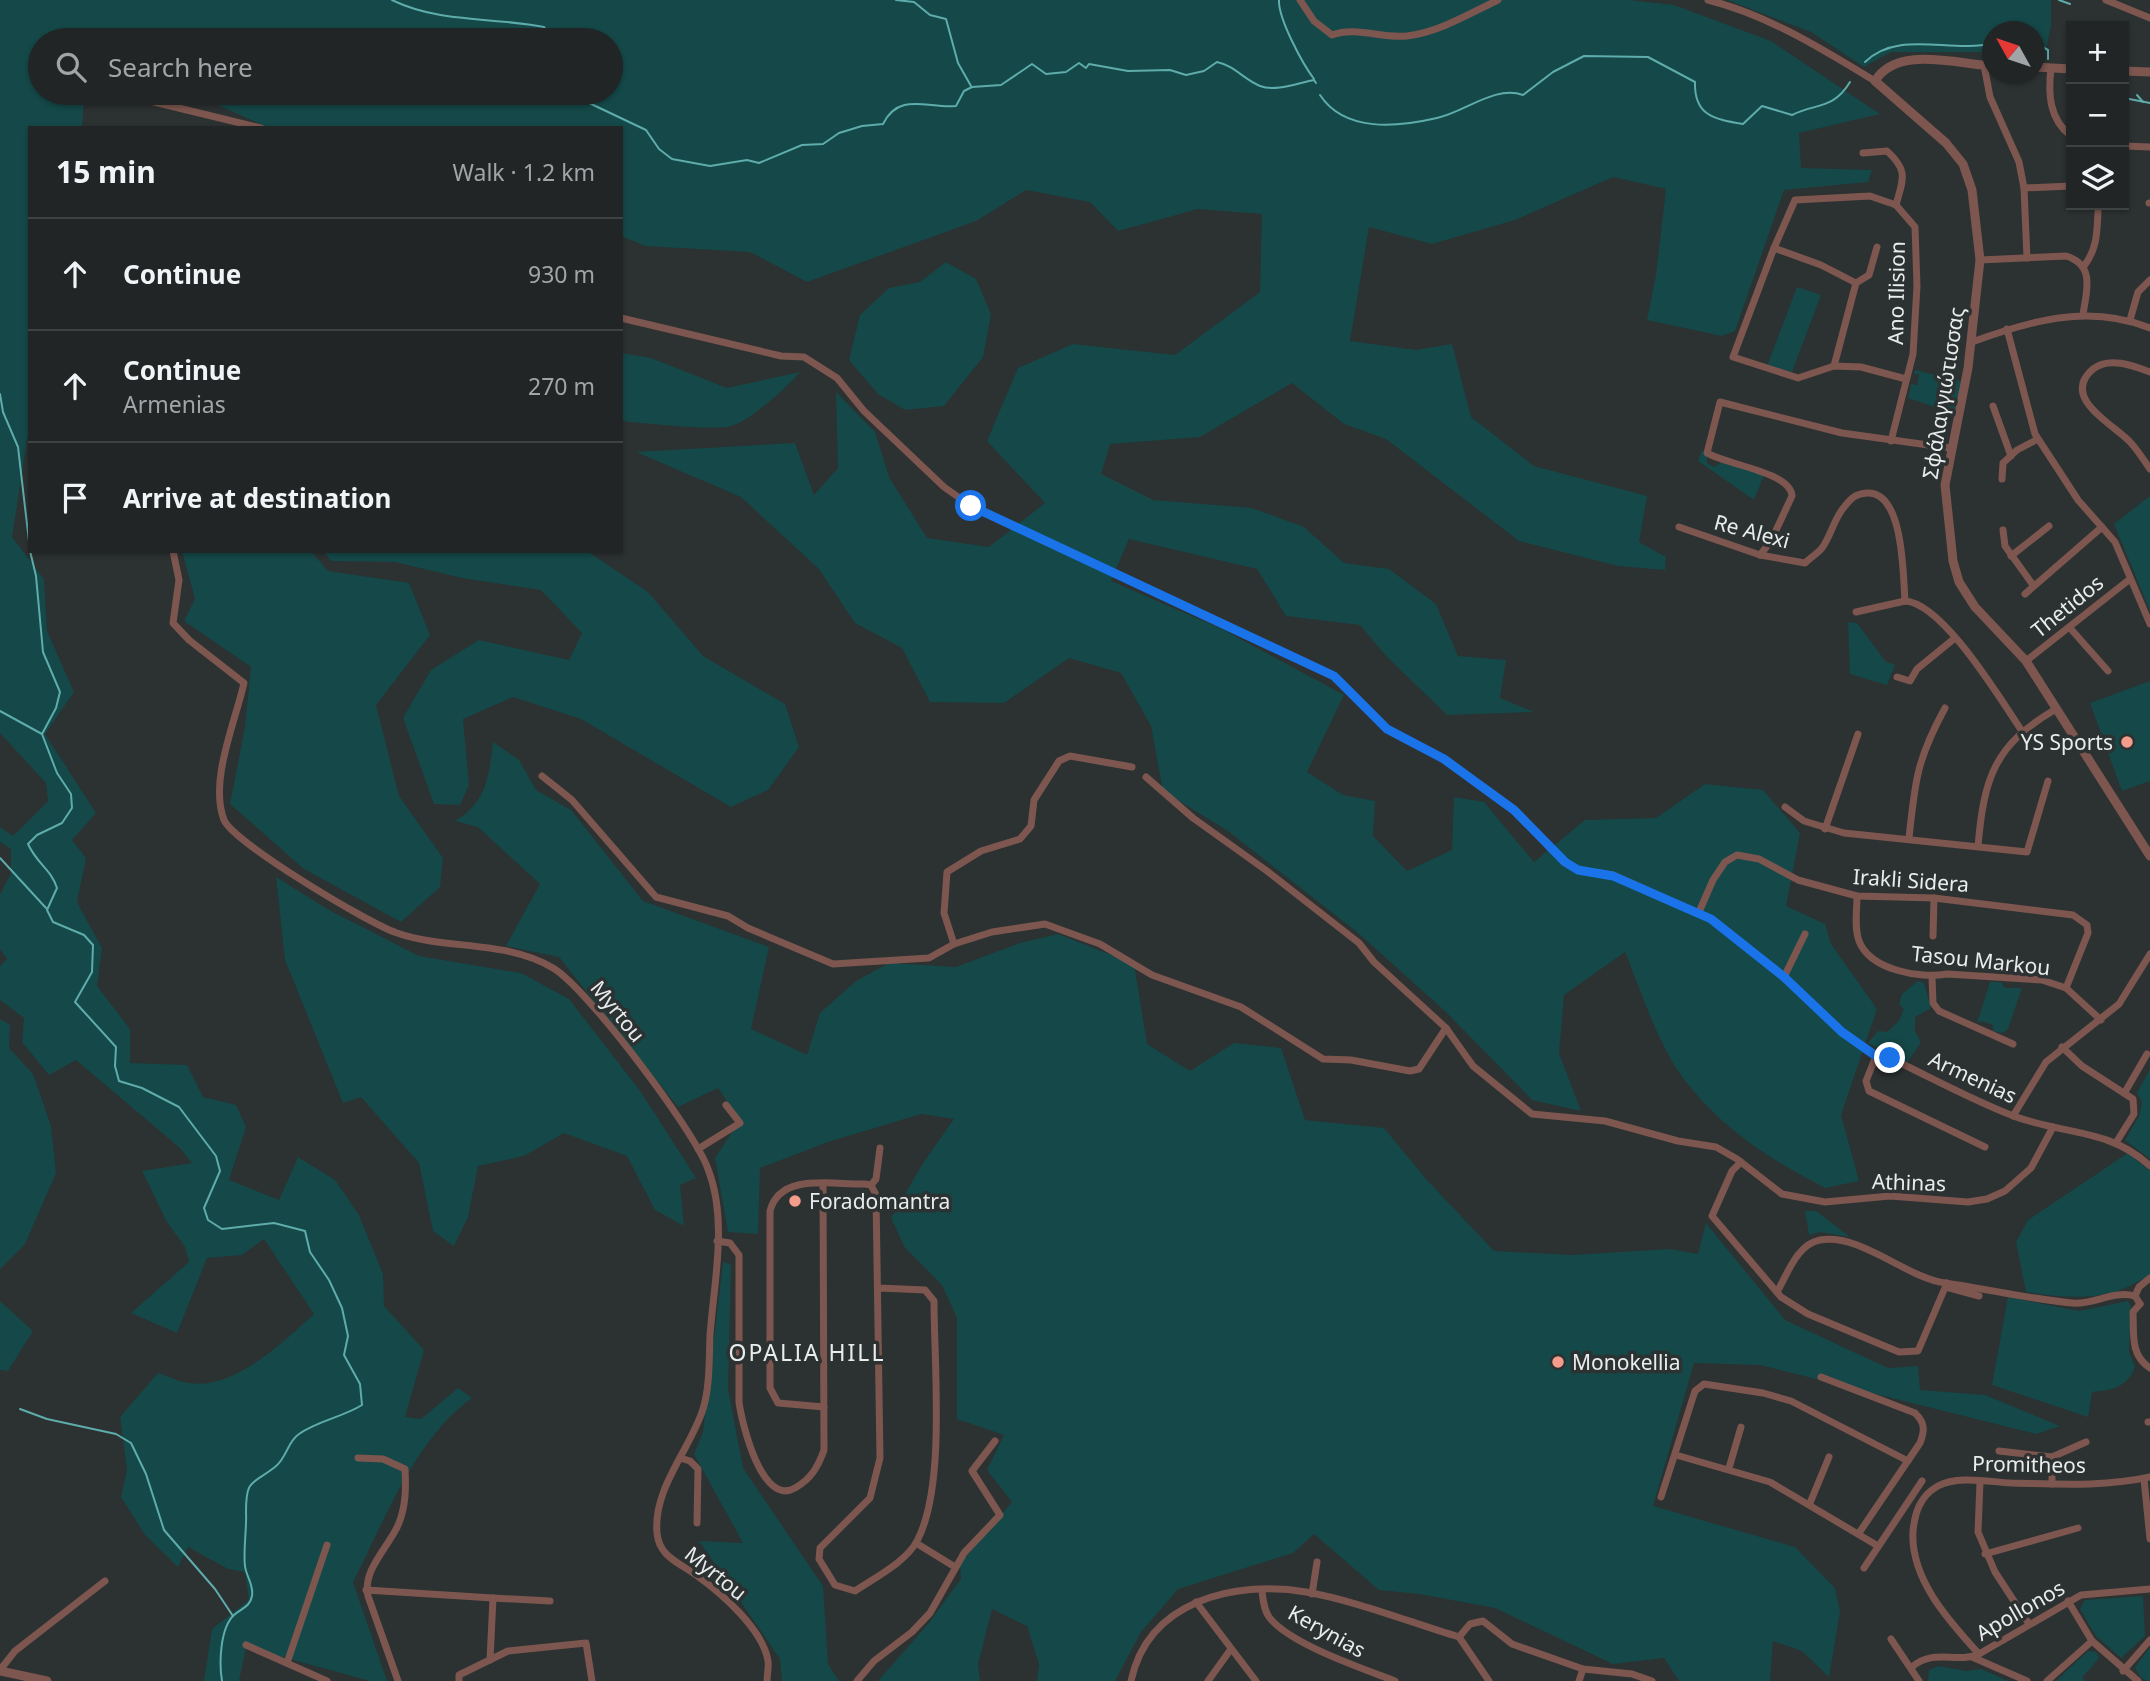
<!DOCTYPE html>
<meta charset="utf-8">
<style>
body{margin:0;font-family:"Noto Sans",sans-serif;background:#2d3132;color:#f1f3f6}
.controls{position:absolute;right:21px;top:21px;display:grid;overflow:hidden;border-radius:0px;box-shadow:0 2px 5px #0004}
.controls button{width:63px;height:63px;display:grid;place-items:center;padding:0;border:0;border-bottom:2px solid #3e4242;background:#212525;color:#f1f3f6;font:35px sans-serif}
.compass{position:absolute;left:1982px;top:21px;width:63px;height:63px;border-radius:50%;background:#212525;box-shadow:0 2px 5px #0004;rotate:310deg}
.stop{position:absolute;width:21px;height:21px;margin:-16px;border:5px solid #1a73e8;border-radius:50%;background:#fff}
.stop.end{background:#1a73e8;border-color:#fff;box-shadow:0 2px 7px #0008}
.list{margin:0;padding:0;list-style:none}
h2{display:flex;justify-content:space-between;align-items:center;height:91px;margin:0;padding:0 28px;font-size:30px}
h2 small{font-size:23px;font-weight:400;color:#a2a5a7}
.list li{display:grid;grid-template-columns:46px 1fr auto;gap:21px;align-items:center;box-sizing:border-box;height:112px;padding:0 28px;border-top:2px solid #3e4242}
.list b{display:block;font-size:26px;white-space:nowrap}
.list p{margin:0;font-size:23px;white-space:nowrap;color:#a2a5a7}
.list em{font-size:23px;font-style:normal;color:#a2a5a7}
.icon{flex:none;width:38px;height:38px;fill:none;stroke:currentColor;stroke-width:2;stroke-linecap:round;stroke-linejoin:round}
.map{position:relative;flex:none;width:2150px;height:1681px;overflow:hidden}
.search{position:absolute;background:#212525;box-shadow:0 2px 5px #0004;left:28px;top:28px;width:595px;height:77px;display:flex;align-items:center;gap:18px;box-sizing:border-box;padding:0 24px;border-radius:38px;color:#a2a5a7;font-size:26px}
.panel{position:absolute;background:#212525;box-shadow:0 2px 5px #0004;left:28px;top:126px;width:595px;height:427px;border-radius:0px}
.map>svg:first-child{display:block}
.green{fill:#154848}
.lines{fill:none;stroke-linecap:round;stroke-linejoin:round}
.stream{stroke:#5eacac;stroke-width:2}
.minor{stroke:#7c564f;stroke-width:7}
.tertiary{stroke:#7c564f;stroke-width:9}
.route{stroke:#1a73e8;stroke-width:9}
.poi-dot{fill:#f59d8d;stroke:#2c3131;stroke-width:2.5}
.labels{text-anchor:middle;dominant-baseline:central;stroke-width:7;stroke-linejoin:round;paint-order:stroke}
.street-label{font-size:21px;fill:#e9ecec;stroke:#2c3131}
.poi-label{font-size:21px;fill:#e9ecec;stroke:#2c3131;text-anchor:start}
.neighbourhood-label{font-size:23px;letter-spacing:2px;fill:#e9ecec;stroke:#2c3131}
</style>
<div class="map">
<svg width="2150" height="1681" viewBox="0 0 2150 1681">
<rect width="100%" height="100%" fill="#2c3131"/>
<!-- green -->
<g class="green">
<path d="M0,0H1629L1674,5L1771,41L1880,114L1799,133L1801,168L1872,170L1868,182L1784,190L1735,331L1722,336L1647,320L1656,275L1666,189L1613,177L1515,220L1432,244L1369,227L1350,341L1416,350L1452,344L1471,417L1534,466L1647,496L1639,542L1666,557L1665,570L1618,566L1519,541L1386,439L1344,424L1292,383L1200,437L1110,444L1101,474L1153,500L1252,508L1304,527L1344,563L1389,569L1436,604L1458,656L1506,660L1500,698L1534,712L1447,715L1387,657L1360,625L1286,616L1257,569L1129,539L1111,581L1222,629L1344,695L1307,772L1343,795L1375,801L1373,836L1407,871L1452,850L1454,797L1484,802L1534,862L1585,820L1656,818L1705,784L1763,790L1800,833L1786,906L1825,924L1831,944L1877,1009L1841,1115L1859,1181L1825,1188C1768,1158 1723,1130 1683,1078C1659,1046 1640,989 1625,952L1564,995L1559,1053L1581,1111L1532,1100L1446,1012L1357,932L1228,831L1163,791L1151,726L1121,673L1069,658L1004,703L930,702L902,648L855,623L819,569L741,497L636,452L795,443L814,495L838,468L836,392L875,432L889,477L927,538L989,547L1045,503L987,441L1018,368L1073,344L1175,355L1260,292L1262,214L1198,209L1118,231L1090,202L1026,190L976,221L807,282L750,252L645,246L621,236V128H270L190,93H611V40H40V93H159L84,98L82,128H30V421L12,537L44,579L47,631L74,692L45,734L96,813L72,840L86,858L77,902L102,948L97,986L130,1029V1063L187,1065L203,1097L236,1105L246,1127L229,1180L279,1200L298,1157L335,1180L359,1215L383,1274L384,1306L424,1350L405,1417L421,1419L458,1388L472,1398C414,1440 385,1520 353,1582L387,1681H370L246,1647L239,1681H204L212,1629L249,1600L245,1572L228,1569L188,1547L178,1567L145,1535L121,1497L127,1470L120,1417L158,1373C168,1376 179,1382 189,1383C234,1390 283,1342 314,1314L264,1239L242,1255L207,1258L177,1333L131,1313L189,1262L185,1247L167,1222L142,1171L192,1163L180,1148L76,1060L49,1075L22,1042L24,1018L0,1000V966L7,959L0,949V895L11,873V849L0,842V827L13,836L48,801L46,783L0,733Z"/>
<polygon points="1727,0 2051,0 2051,26 2045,54 2035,53 2035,32 1993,32 1992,52 1891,52 1864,67 1811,32"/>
<polygon points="946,262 976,279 991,314 983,357 944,406 905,410 878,394 849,360 860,315 889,288 920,282"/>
<polygon points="1797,287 1821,295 1792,372 1767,366"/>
<path d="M621,353L651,358L727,388L800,372C789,386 749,422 731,426C717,431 641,423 621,421Z"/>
<polygon points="1915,370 1961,381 1955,414 1908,398 1911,384 1917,385 1919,374 1914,374"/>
<polygon points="1702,450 1707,455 1707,463 1714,467 1722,462 1764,475 1754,500 1698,461"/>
<polygon points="2150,496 2150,611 2114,524"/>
<polygon points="182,551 311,551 328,571 409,583 430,635 376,705 399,796 443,858 440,887 401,922 304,869 230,804 245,727 251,667 184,621 195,599"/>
<polygon points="323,551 587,551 648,592 703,656 785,704 799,747 768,790 731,807 581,719 513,697 463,719 469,785 460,805 434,804 403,718 431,670 479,640 569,660 582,633 541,590 462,578 395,562 331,561"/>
<polygon points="1848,622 1857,623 1886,662 1895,665 1887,685 1850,674"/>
<polygon points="2150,681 2150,781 2122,791 2090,703"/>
<path d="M493,742L519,760L536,790L571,810L643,901L769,947L751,1029L807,1055L820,1013L856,981L889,963L956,967L1020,943L1058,934L1134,964L1147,1044L1190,1071L1234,1043L1281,1048L1305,1120L1384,1128L1427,1180L1494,1251L1572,1255L1670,1249L1698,1254L1706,1223L1785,1320L1888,1368L1918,1366L1920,1390L1985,1395L2060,1426L2036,1434L1760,1365L1694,1363L1653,1506L1795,1547L1835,1588L1840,1612L1829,1677L1802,1651L1773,1641L1770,1681H1679L1664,1658L1613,1664L1495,1608L1419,1594L1379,1590L1314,1534L1293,1553L1178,1589L1141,1632L1115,1681H1037L1039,1664L1027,1626L992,1609L978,1664L980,1681H878L928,1624L961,1579L960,1564L1012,1502L987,1470L1004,1435L957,1419V1318L942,1285L905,1248L891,1218L923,1163L954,1119L921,1114L828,1142L760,1168L758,1234L728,1232L715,1158L740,1120L718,1088L678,1107L559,957L506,946L540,884L478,827L455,821C487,802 489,776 493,742Z"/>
<polygon points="276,877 329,910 419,956 521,973 569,999 641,1092 696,1178 680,1185 684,1226 655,1210 627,1156 564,1133 524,1156 478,1166 468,1217 454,1246 433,1231 419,1163 361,1097 343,1103 285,960"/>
<polygon points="1918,981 1924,983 1931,1008 1915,1017 1915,1031 1921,1042 1907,1063 1868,1043 1878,1031 1887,1032 1899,1021 1904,1009 1899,1004 1902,994"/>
<polygon points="1990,982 2001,982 2005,988 2022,988 2008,1029 2002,1033 1993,1031 1993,1025 1982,1021 1977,1023"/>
<polygon points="0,1019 10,1025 9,1048 33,1074 51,1126 56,1173 25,1244 0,1269"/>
<polygon points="2150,1069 2150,1159 2125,1140 2139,1116 2142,1102 2137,1093"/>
<path d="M2128,1153L2150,1171V1274C2112,1302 2071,1299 2026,1292L2016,1242L2028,1220Z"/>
<polygon points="1805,1211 1816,1211 1850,1237 1820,1232 1809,1235"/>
<polygon points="723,1262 731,1264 728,1389 743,1468 823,1586 828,1664 839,1681 782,1681 780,1659 699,1541 743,1543 694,1454 703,1432"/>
<path d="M2008,1297L2079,1311L2128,1301L2131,1306L2129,1352L2135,1367C2127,1388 2112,1390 2092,1392L2088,1417L1992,1385Z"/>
<polygon points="0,1301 33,1331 8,1371 0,1370"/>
<polygon points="2143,1596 2145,1636 2121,1658 2096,1636 2080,1609 2085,1600"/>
<path d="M2150,1647V1681C2141,1680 2138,1674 2135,1667Z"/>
<polygon points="2088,1651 2096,1652 2099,1658 2082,1678 2086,1681 2056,1681"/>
<polygon points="1938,1666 1967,1671 1981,1669 2008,1681 1928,1681 1929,1670"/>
</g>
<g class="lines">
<!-- stream -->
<g class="stream">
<path d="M392,0C439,23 493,17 544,27L553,40"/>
<polyline points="896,0 914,2 930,15 946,19 958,63 971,86"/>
<path d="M1279,0C1278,18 1302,63 1314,79"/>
<polyline points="2059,0 2070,4"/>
<polyline points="2035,43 2048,50 2048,59"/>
<path d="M1865,62C1899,29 1951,54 1993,43"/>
<path d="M579,93L587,102L646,130L659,149L672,159L710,166L747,160L759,163L802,145L823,144L839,133L862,126L883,124C899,91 929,109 956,106L964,91L972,87L1001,85L1032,64L1046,74L1066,72L1079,63L1086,68L1089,64L1128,71L1170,70L1186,75L1204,71L1217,62C1235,66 1243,79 1260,86C1275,92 1298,83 1314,80L1316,83"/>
<path d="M1320,95C1345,133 1398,127 1437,118C1465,112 1495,85 1523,95L1553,72L1584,56L1648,57L1695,82C1694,115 1713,119 1743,124L1762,106L1792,115C1816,103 1833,110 1850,82"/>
<polyline points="2137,95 2143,102"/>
<polyline points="2124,98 2150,103"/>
<polyline points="0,394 3,412 18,447 30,550"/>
<path d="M30,551L36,576L43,652L60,692L56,708L42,734L57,773L71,794L72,808L62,823L37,835L28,844C37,864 51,869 57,888L47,910L53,922L84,935L93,945L92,972L75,1002L116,1047L115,1066L119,1081L142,1088L179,1107L216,1156L220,1171L204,1208L208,1220L222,1229L274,1223L305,1231L310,1252L329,1280L342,1308L348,1336L344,1355L360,1384L362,1405C343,1417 317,1421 299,1434C287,1442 287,1458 275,1467C252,1485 246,1478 246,1512C247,1527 243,1552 245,1566C246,1576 254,1585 252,1596C250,1607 242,1608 234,1615C220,1628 219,1663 222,1681"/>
<polyline points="0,711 42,734"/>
<polyline points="0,858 46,908"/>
<polyline points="20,1409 47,1419 116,1434 131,1443 146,1474 164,1530 215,1589 233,1616"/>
</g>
<!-- minor -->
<g class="minor">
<path d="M1300,0L1314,21L1332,35C1357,26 1381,39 1407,36C1439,32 1469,14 1498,0"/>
<path d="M1708,0C1768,15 1822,49 1875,81"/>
<polyline points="2106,0 2150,18"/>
<polyline points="1984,65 1990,97 2019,162 2024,188 2027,258"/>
<path d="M2051,68C2048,94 2049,119 2071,136"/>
<polyline points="142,93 154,102 261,128"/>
<polyline points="2124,146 2150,147"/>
<path d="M1863,153L1887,151C1909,171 1903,179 1896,205"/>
<polyline points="2024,188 2071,186"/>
<polyline points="2149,203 2150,203"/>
<polyline points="1774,248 1821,265 1856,283"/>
<path d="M1980,260L2066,256C2095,265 2087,290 2083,314"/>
<path d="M2084,266C2097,249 2097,233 2098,212"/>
<path d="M621,318L781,356L804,357L837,378L864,411L944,487L971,506L1334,676L1387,729L1444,759L1514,810L1565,862L1578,870L1613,875L1711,919L1784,977L1842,1032L1876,1056L1890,1058C1930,1077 1970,1099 2011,1115C2061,1135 2108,1127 2150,1166"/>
<polyline points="2130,320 2138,292 2150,280"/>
<polyline points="2007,329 2035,434 2078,500 2115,542 2150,624"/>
<path d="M1972,342C2032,320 2089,304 2150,328"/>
<polyline points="1834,366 1856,283 1869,275 1877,247"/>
<path d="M2150,372C2134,366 2109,356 2093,369C2059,398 2115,425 2131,443C2138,451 2144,460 2150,469"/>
<polyline points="1993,406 2011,456"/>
<polyline points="1891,441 1913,354 1917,286 1915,227 1896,205 1870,196 1795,200 1774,248 1733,357 1798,378 1834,366 1861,367 1906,379"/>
<polyline points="2002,479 2003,463 2017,450 2038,439"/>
<path d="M1679,527L1760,555L1805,563C1810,558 1817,554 1822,548C1831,536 1834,518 1845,506C1852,497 1856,494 1867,493C1904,491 1903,576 1905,601"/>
<polyline points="2003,530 2005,546 2033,585"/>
<path d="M173,551L179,580L173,623L189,640L244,683C235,723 209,781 224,820C233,842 369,924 397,933C446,950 507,940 553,968C587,988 694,1130 708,1169C728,1220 714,1282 710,1335C709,1359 710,1386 703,1409C690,1450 653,1488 657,1533C659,1557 680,1563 696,1575C721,1593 763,1629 768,1661C769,1667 767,1675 767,1681"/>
<path d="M1760,555L1771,541L1792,496C1791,472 1727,465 1707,453L1720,402L1842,433L1950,448"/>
<polyline points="2011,556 2049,526"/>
<polyline points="2025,594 2102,527"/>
<path d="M1856,612L1905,601C1943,603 2000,699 2022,731"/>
<polyline points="2070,628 2108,671"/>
<polyline points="2026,661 2130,579"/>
<polyline points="1897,677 1910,681 1917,669 1955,638"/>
<polyline points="542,776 572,800 656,897 728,916 748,928 833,964 929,958 954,944 992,932 1045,924 1100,944 1152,975 1241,1007 1323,1059 1351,1060 1410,1071 1419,1069 1446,1028"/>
<polyline points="1146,777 1193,818 1267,871 1359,943 1374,962 1446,1028 1473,1066 1532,1114 1605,1121 1678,1141 1716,1147 1737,1159 1782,1194 1825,1202 1890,1196 1968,1202 1987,1199 2005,1191 2031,1168 2053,1127"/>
<polyline points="1785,807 1804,821 1844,833 2027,852 2048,781"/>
<polyline points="1825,829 1858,734"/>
<path d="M1909,838C1915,781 1917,759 1945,708"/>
<path d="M1978,846C1984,778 1994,745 2056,709"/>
<path d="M1857,896C1857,910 1854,927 1859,941C1870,970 1920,979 1947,974L2042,980L2066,988L2101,1020"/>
<polyline points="1699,912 1713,880 1725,862 1737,855 1759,859 1798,880 1857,896 1934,898 2073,915 2087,925 2088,933 2066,988"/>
<polyline points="1933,936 1934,898"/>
<polyline points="954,944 944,913 947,872 981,851 1020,839 1031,826 1034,800 1059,761 1070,756 1132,767"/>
<polyline points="1784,977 1805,934"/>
<polyline points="1932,977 1933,1003 1939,1011 2013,1044"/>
<polyline points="2062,1047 2082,1066 2133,1099 2134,1114 2117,1141"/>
<polyline points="1876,1056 1866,1081 1869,1091 1985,1147"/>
<polyline points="2125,1092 2147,1054"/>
<polyline points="2013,1116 2046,1062 2119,1004 2150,954"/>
<polyline points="698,1149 740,1123 726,1105"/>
<polyline points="1741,1162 1732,1171 1712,1216 1781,1297 1808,1314 1899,1352 1918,1351 1947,1283"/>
<polyline points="871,1185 876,1179 880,1148"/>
<path d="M717,1241L730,1243L739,1255V1402C742,1424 762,1507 795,1488C811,1479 818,1467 824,1450L823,1185"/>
<polyline points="1946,1287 1979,1296"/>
<path d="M1777,1292C1787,1275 1797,1244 1820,1240C1860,1233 1905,1277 1945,1283C1987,1289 2030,1299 2072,1303C2095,1305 2112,1290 2135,1296L2140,1304"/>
<polyline points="2135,1296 2139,1287 2150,1278"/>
<path d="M2140,1304L2133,1312C2134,1334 2130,1355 2150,1368"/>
<path d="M1821,1377L1915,1413C1925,1423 1925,1430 1920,1443L1859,1533"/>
<path d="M824,1407L778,1403L770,1388V1211C780,1172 833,1185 865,1184L871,1185L876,1195L880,1458L870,1498L820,1548L819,1559L835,1585L855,1591C874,1578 906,1562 917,1541C946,1487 934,1365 934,1301L925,1290L879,1288"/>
<polyline points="2148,1422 2150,1422"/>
<polyline points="1999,1451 2052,1457 2086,1442"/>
<polyline points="1676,1455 1770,1482 1878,1546"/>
<path d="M358,1458L383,1459L405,1469C406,1487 406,1505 399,1523C390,1546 362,1569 368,1596L398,1681"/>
<polyline points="680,1458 690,1461 698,1469 697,1523"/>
<polyline points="1729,1468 1741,1427"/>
<polyline points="2144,1479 2150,1539"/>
<polyline points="1980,1482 1978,1532 1995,1572 2029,1624"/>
<polyline points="2052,1484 2052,1457"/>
<polyline points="1661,1497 1695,1391 1704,1384 1763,1393 1791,1401 1908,1461"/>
<polyline points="1810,1503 1829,1457"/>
<polyline points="916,1543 955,1567"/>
<polyline points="1985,1554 2078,1528"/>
<polyline points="1864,1568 1922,1481"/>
<polyline points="366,1590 493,1598"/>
<path d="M1262,1591C1263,1600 1264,1610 1269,1617C1289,1644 1364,1669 1395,1681"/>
<polyline points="1312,1594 1317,1562"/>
<polyline points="2068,1601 2092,1641 2138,1681"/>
<polyline points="1196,1602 1256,1681"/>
<polyline points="1459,1637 1470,1624 1483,1621 1512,1644 1583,1669 1632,1674 1652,1681"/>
<polyline points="1891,1639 1919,1681"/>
<polyline points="246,1645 327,1681"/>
<path d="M1979,1654C1949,1621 1910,1579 1913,1531C1915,1512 1920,1496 1938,1486C1958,1475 1989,1482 2011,1483C2057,1484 2105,1487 2150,1477"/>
<polyline points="1972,1657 2027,1681"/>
<polyline points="490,1660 493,1598 550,1601"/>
<polyline points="287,1663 327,1545"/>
<path d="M1912,1667C1933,1648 1956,1664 1979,1654L2081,1595L2150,1589"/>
<polyline points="0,1670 15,1651 105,1581"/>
<polyline points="2123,1671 2150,1640"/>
<polyline points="459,1681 459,1675 508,1651 586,1643 592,1681"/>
<polyline points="857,1681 874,1661 912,1632 930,1613 964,1553 1000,1515 972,1471 995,1441"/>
<path d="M1131,1681C1148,1601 1234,1580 1306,1592C1357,1601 1409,1622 1459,1637L1489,1681"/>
<polyline points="1208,1681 1231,1649"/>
<polyline points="1579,1681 1583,1669"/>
<polyline points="2047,1681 2092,1641"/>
</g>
<!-- tertiary -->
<g class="tertiary">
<path d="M1993,66C1956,64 1897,45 1875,81L1946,143L1963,164L1972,190L1980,260L1968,368L1945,485L1953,561L1959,582L1975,607L2026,661L2150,856"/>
<polyline points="2035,67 2071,69"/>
<polyline points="2124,71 2150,72"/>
<polyline points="0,1671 47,1681"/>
</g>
</g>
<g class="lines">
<!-- route -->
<polyline class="route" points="971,506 1334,676 1387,729 1444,759 1514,810 1565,862 1578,870 1613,876 1711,919 1784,977 1842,1032 1876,1056 1890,1058"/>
</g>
<!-- markers -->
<g class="poi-dot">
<circle cx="2127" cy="742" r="7"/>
<circle cx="795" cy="1201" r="7"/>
<circle cx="1558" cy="1362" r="7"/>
</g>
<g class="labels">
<!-- street labels -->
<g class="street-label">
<text transform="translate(1896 293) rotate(-89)">Ano Ilision</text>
<text transform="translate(1943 393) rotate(-81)">Σφάλαγγιώτισσας</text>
<text transform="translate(1752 531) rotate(15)">Re Alexi</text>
<text transform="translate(2067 606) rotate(-39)">Thetidos</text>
<text transform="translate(1911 880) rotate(4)">Irakli Sidera</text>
<text transform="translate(1981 960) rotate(6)">Tasou Markou</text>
<text transform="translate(618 1011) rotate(51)">Myrtou</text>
<text transform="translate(1973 1077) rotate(25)">Armenias</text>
<text transform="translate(1909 1182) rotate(2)">Athinas</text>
<text transform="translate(2029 1464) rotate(1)">Promitheos</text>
<text transform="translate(716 1573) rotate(39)">Myrtou</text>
<text transform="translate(2020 1610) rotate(-30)">Apollonos</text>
<text transform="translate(1327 1631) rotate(29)">Kerynias</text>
</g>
<!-- poi labels -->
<g class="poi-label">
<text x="2113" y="742" text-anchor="end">YS Sports</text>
<text x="809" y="1201">Foradomantra</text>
<text x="1572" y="1362">Monokellia</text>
</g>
<!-- neighbourhood labels -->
<g class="neighbourhood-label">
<text x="807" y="1352">OPALIA HILL</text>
</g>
</g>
</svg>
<div class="controls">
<button>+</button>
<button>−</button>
<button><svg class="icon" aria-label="layers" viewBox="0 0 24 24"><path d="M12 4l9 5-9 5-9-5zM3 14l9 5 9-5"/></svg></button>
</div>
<svg class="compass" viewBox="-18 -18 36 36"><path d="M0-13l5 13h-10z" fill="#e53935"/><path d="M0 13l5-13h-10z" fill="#a2a5a7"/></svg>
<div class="stop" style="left:971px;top:506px"></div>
<div class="stop end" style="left:1890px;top:1058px"></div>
<div class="search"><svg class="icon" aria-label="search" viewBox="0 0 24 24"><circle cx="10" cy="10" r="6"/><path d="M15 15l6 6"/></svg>Search here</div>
<section class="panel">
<h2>15 min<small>Walk · 1.2 km</small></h2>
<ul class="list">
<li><svg class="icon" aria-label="ahead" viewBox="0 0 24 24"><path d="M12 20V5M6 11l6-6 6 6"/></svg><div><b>Continue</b></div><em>930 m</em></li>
<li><svg class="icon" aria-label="ahead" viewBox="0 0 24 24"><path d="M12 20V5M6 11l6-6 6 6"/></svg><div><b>Continue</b><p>Armenias</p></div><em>270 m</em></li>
<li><svg class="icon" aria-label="arrive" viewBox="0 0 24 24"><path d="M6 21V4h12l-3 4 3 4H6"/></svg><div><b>Arrive at destination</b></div></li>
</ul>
</section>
</div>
